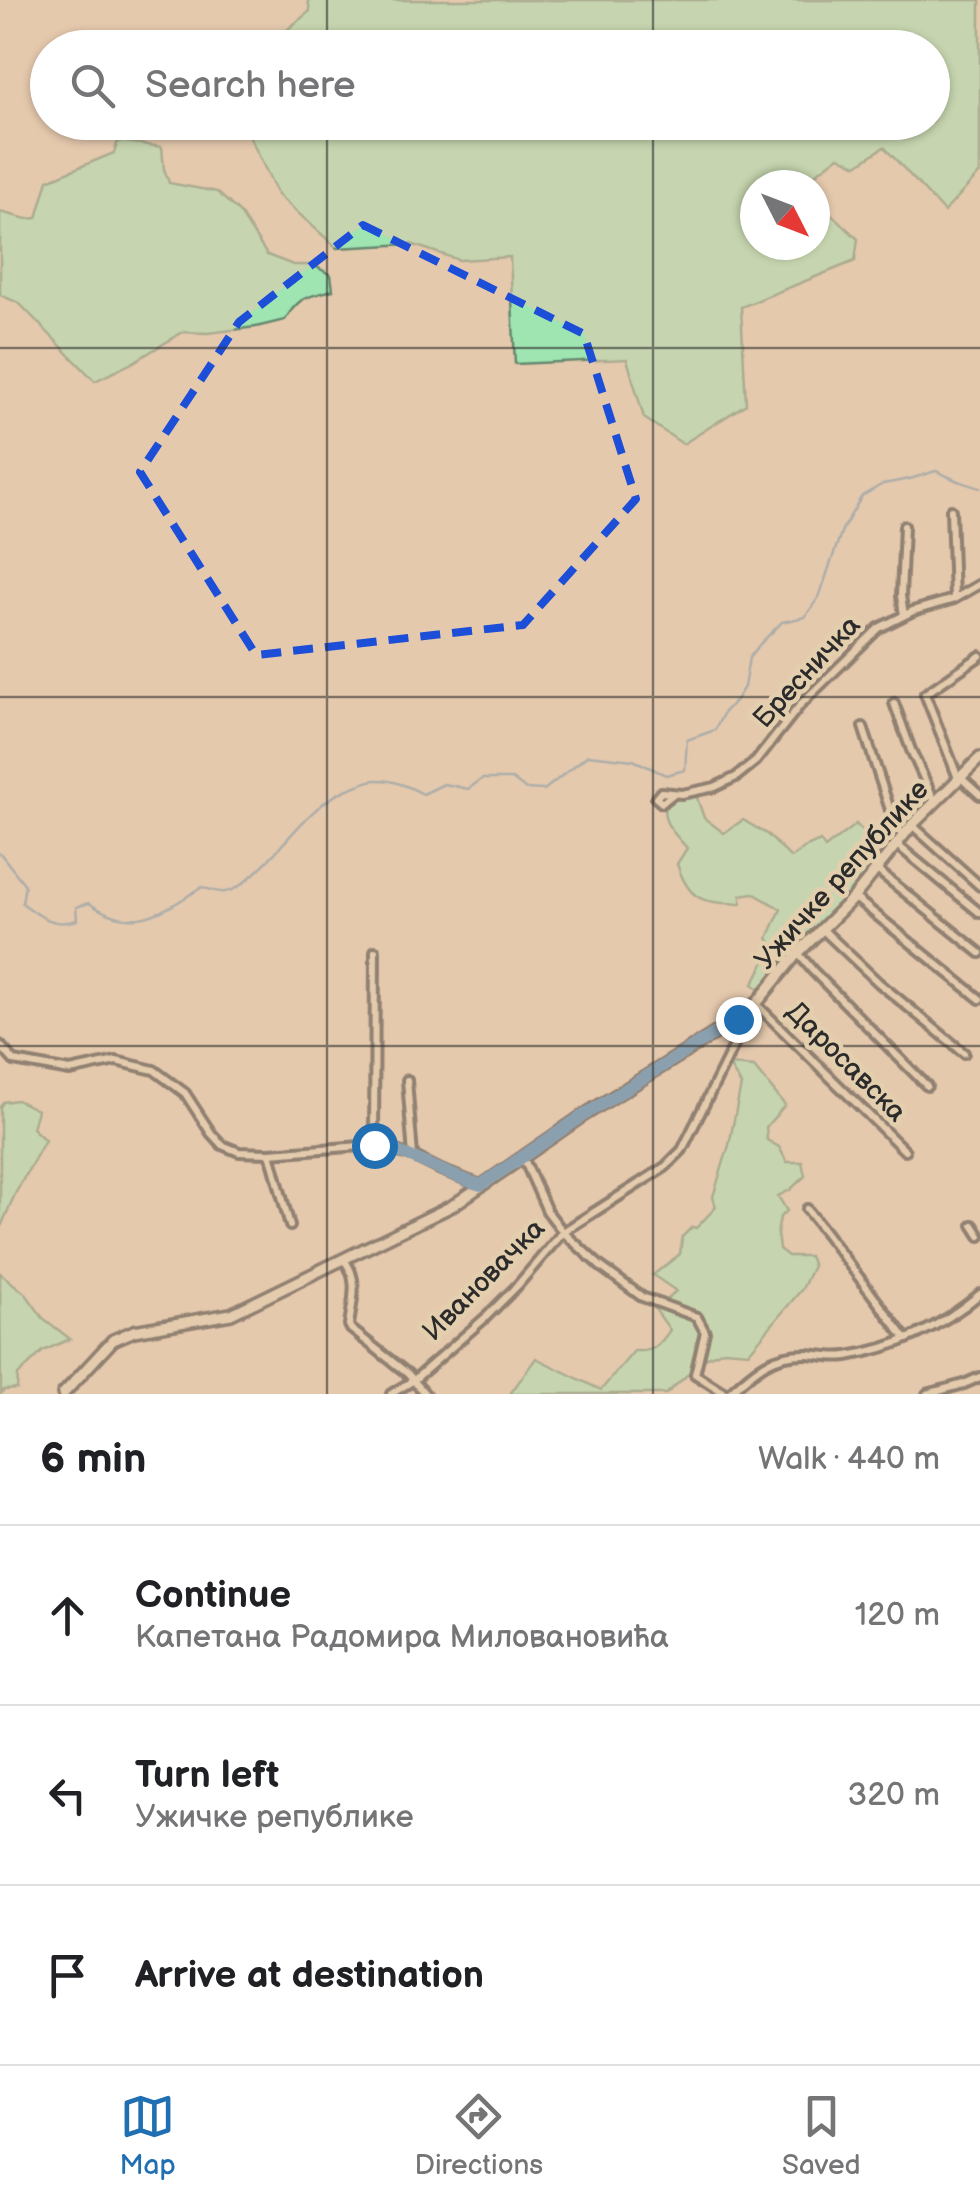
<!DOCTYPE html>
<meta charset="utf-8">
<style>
body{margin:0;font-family:"Balsamiq Sans",sans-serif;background:#f6f6f6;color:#202124}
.compass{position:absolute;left:740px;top:170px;width:90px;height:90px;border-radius:50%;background:#fff;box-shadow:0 2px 8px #0004;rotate:132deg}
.stop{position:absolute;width:30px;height:30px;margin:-22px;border:8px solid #1f6fb2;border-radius:50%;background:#fff}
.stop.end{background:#1f6fb2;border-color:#fff;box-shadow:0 2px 10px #0008}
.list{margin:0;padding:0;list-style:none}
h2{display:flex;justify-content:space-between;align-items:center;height:130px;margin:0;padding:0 40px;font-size:42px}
h2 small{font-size:32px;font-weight:400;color:#757577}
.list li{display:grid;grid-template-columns:65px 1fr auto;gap:30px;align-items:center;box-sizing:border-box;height:180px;padding:0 40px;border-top:2px solid #e0e0e0}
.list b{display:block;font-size:38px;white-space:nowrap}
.list p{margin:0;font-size:32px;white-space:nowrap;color:#757577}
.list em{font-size:32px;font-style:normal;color:#757577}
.icon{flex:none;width:55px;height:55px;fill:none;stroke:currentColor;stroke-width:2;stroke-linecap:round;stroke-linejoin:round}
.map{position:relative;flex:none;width:980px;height:1394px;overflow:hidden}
.search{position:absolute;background:#fff;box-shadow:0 2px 8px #0004;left:30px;right:30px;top:30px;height:110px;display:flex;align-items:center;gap:25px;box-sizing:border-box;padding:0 35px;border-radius:55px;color:#757577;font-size:38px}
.sheet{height:670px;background:#fff}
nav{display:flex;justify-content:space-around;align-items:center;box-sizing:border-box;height:140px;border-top:2px solid #e0e0e0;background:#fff;font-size:28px;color:#757577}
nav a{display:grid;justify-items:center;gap:5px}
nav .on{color:#1f6fb2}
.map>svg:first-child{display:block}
.green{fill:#9fe5b1;stroke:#65886e;stroke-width:2.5}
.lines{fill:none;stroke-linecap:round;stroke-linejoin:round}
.stream{stroke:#698ea3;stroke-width:2.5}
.street-casing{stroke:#2b2b2b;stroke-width:14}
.secondary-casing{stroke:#2b2b2b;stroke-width:16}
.street{stroke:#e3cfad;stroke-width:6}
.secondary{stroke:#e3cfad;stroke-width:9}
.route{stroke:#1f6fb2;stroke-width:12}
.marked{fill:none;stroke:#1d4ed8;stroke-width:8;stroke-dasharray:20 12;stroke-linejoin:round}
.grid{fill:none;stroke:#2b2b2b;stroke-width:2.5;stroke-opacity:0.55}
.labels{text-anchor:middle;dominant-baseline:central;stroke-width:9;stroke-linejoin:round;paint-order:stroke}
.street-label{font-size:28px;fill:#2b2b2b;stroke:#e3cfad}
</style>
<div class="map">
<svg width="980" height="1394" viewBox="0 0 980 1394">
<rect width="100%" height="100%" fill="#e5c9ad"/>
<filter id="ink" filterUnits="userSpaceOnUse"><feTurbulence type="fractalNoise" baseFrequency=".01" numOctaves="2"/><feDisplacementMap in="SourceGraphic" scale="20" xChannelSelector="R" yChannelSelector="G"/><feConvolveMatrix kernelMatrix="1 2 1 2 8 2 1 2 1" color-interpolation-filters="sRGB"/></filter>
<g filter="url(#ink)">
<!-- green -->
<g class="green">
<polygon points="308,0 980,0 980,173 944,212 884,147 857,165 839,156 801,185 755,185 755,245 815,245 815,199 858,239 855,261 741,307 746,404 683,444 644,418 627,359 515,364 510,257 459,260 411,244 337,248 278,195 243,123 932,122 932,48 266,47 310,11"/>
<path d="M118,141L162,147L164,169L169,183L217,192L239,212L267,255L293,265H313L331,275L333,290C307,297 299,296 285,320L256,327L208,333L183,332L132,363L95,381L19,303L0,295V212L27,219L37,218L48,180L114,153Z"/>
<path d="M696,795L704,818L724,833L743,820L768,835L791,858L804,848L820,841L825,848L856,824L883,854L872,870L762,992L753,984L773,946L768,938L781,909L753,893L741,895V904C703,902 690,903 677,864L687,848C677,836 661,823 665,807L678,799Z"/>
<path d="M729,1065L754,1067L785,1105L766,1127L767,1140L779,1147L787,1162H802L805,1176L790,1190L778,1196L787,1211L780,1217L777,1234L779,1249L788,1256H809L813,1266L802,1289L749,1352L724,1350L707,1357L666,1394H510L536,1358L601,1390L634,1351C654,1352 659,1346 670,1330L655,1309L676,1291L653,1275L680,1254L682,1237L692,1227L696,1228L716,1207L713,1197L729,1145L741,1085Z"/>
<polygon points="17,1100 37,1110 32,1128 45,1140 15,1194 0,1229 0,1107 3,1102"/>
<polygon points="0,1273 26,1294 43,1318 70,1339 43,1351 18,1375 17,1389 4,1390 1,1394"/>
</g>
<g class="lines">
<!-- stream -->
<path class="stream" d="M0,853L25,885L22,903C39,916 54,928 77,920L76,907L89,903C134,934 161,913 202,887C208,889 218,893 225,892C238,890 248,879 257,871C290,841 312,800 356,786C363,783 371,779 379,780C394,780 410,787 423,794L444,784L468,789L482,779H512L525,789L544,790L588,755L633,760L666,775L685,770L687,740L715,730L724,712L736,700L744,687L749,658L760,644L782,622L805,617L819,597L842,530L862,496L883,484L910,479L936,471L958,481L980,488"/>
<defs>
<g id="street">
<polyline points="951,510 954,599"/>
<polyline points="904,615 901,596 904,526"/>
<polyline points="894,703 911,750 935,802"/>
<polyline points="863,727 892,816 902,836"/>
<polyline points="958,778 925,694 980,656"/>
<polyline points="961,778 980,795"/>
<polyline points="673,794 662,803 656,798 661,792 682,794 715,787 736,777 756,761 801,704 879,628 913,611 954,599 980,584"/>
<polyline points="912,825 980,886"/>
<polyline points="896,844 980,913"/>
<polyline points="877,870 980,953"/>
<polyline points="854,897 980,999"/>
<polyline points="822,929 879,983 964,1053"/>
<polyline points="798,953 813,971 927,1086"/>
<polyline points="756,1004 905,1151"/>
<polyline points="0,1045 14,1061 70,1071 116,1061 154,1070 185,1093 211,1133 222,1145 239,1152 270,1153 374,1145 413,1156 441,1170 481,1185"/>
<polyline points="407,1080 413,1156"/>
<polyline points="374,1145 375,951"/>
<polyline points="270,1153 290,1226"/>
<polyline points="523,1157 547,1211 563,1232 600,1266 642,1297 697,1317 705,1332 695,1374 726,1394"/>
<polyline points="807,1209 906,1339"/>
<polyline points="973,1225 980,1236"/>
<path d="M344,1260C360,1279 352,1302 349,1325L351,1329L408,1374L425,1394"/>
<polyline points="391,1394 414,1380 485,1318 517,1286 563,1232 665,1167 682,1150 746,1021 746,1013"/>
<path d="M728,1394C755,1370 770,1353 808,1354C821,1355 834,1358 847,1356C898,1348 941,1327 980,1294"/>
<polyline points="927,1394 964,1384 980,1377"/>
</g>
<polyline id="secondary" points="63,1394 113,1340 134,1331 231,1314 452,1206 581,1117 738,1019 756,1004 795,956 854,897 912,825 980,758"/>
</defs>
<!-- street casing -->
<use href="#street" class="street-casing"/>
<!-- secondary casing -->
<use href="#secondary" class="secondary-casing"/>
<!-- street -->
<use href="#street" class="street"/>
<!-- secondary -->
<use href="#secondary" class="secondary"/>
</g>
</g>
<g class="lines" filter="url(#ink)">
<!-- route -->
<path class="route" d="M374,1145C412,1153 444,1175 481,1185L581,1117L738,1019"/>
</g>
<!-- marked area -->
<path d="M0 0H980V1394H0ZM363,225L584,334L636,499L523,625L256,655L140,472L239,322Z" fill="#e5c9ad" fill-opacity=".55" fill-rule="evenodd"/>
<path class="marked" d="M363,225L584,334L636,499L523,625L256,655L140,472L239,322Z"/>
<!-- grid -->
<path class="grid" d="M327,0V48M653,0V48M327,122V1394M653,122V1394M0,348H980M0,697H980M0,1046H980"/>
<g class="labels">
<!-- street labels -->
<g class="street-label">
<text transform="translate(807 672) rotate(-47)">Бресничка</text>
<text transform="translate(842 875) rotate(-48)">Ужичке републике</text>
<text transform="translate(846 1062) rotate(45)">Даросавска</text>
<text transform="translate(484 1280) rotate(-45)">Ивановачка</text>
</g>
</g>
</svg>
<svg class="compass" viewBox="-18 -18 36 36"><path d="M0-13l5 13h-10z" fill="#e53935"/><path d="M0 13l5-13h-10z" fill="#757577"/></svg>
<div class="stop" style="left:374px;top:1145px"></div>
<div class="stop end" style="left:738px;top:1019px"></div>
<div class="search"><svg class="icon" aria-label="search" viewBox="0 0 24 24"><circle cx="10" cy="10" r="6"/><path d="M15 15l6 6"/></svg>Search here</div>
</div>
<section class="sheet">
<h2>6 min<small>Walk · 440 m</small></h2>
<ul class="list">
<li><svg class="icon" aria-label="ahead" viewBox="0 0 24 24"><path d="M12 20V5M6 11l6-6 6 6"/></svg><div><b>Continue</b><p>Капетана Радомира Миловановића</p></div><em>120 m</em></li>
<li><svg class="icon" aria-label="left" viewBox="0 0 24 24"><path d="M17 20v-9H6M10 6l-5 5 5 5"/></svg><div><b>Turn left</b><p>Ужичке републике</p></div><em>320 m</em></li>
<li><svg class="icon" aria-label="arrive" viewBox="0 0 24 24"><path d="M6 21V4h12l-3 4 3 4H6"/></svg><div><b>Arrive at destination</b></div></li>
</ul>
</section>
<nav>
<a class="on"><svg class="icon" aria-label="map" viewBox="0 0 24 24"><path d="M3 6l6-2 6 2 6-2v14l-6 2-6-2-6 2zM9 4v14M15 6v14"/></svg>Map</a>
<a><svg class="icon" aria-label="directions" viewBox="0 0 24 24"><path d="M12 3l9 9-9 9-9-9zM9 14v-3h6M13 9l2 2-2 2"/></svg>Directions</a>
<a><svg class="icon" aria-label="saved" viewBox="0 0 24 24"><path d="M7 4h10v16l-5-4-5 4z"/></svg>Saved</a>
</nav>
